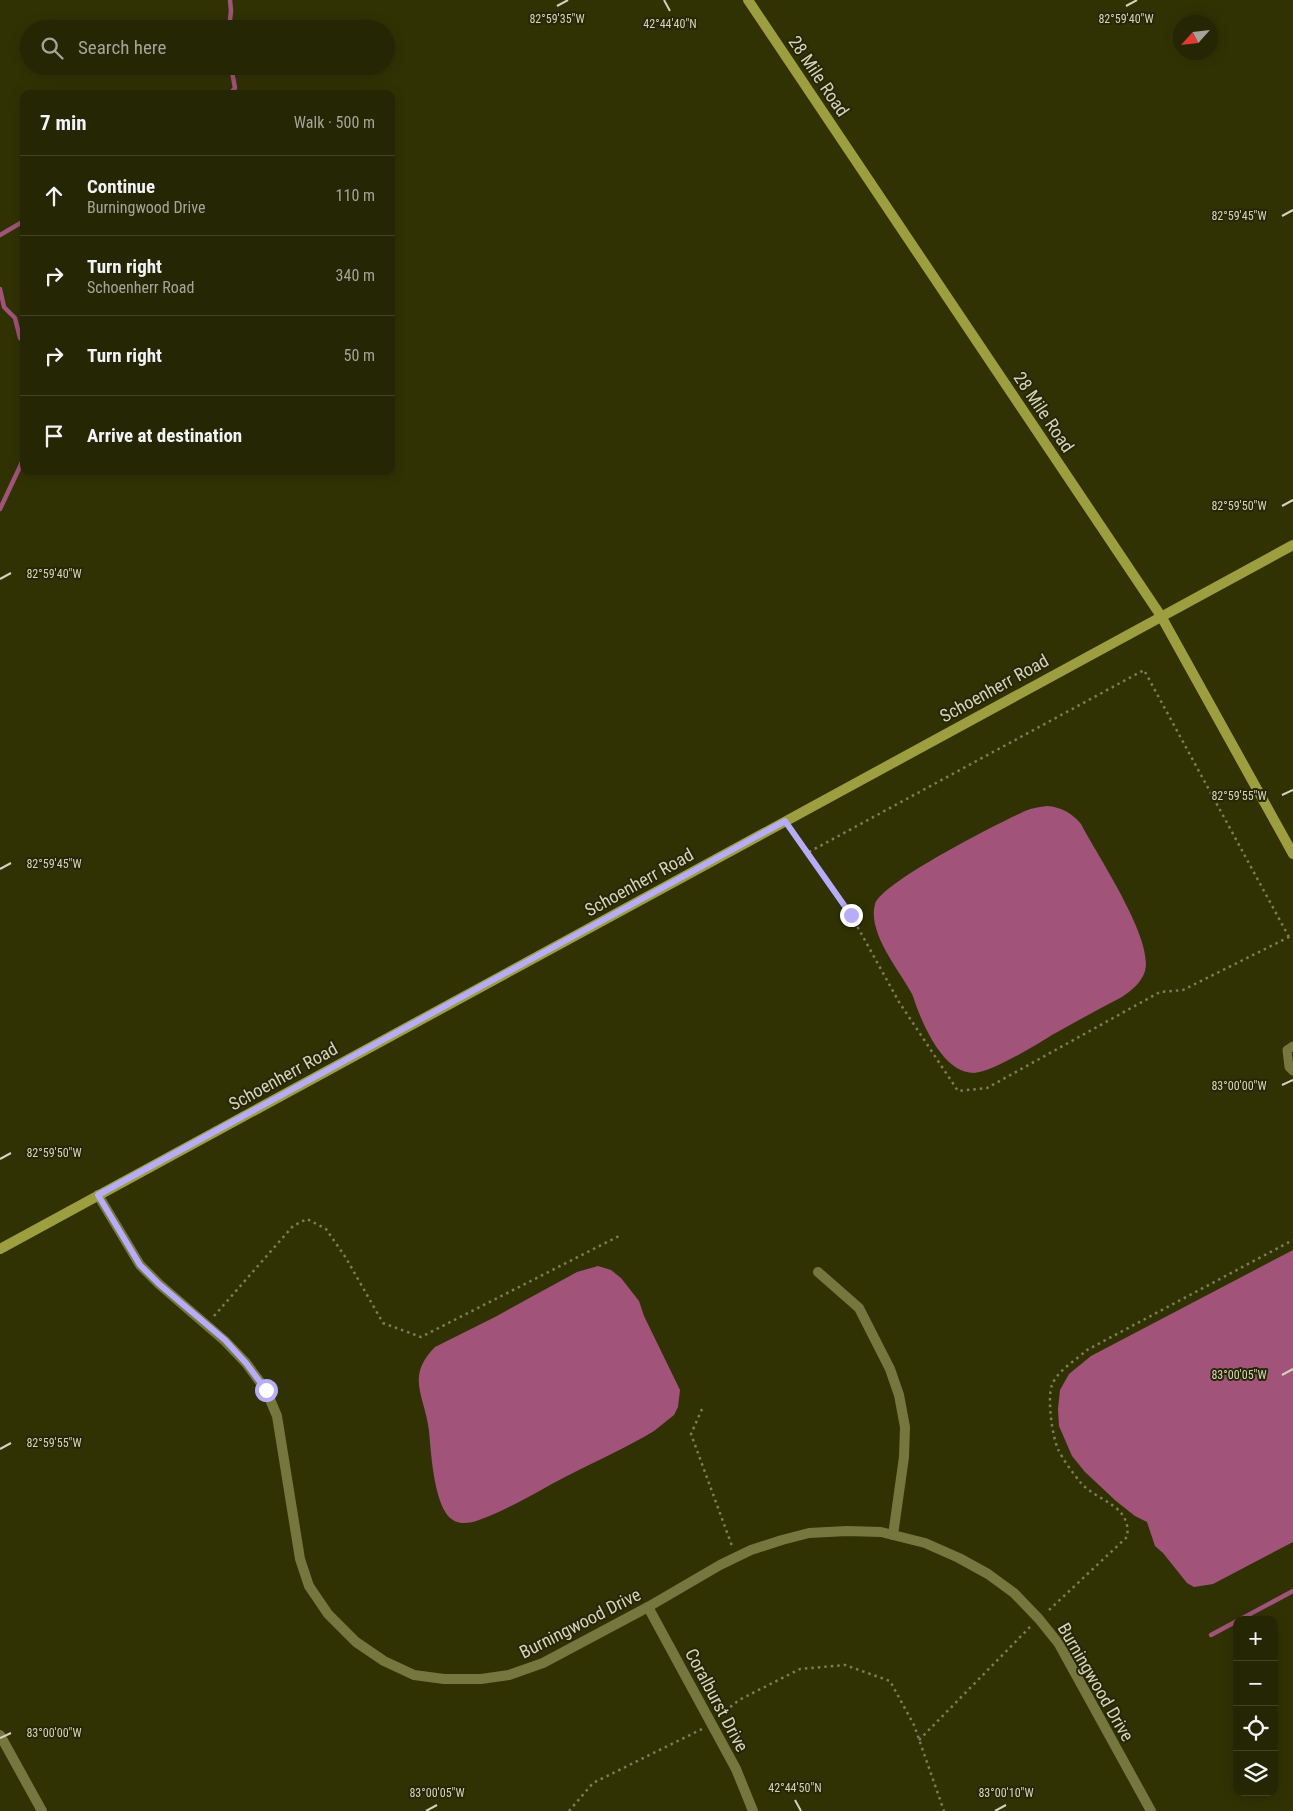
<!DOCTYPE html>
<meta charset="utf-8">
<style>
body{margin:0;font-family:"Roboto Condensed",sans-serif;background:#2d2e0d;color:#f1f3f6}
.controls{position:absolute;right:15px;bottom:15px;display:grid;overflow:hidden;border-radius:10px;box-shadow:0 2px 12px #0003}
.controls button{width:45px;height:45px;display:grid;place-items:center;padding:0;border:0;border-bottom:1px solid #424325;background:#252603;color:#f1f3f6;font:25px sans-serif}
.compass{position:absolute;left:1173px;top:15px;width:45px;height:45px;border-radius:50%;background:#252603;box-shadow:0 2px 12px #0003;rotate:243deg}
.stop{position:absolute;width:15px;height:15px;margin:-11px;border:4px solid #b6acf8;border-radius:50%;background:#fff}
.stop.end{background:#b6acf8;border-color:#fff;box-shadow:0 1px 5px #0008}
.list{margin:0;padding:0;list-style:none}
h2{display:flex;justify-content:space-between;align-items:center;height:65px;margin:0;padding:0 20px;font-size:21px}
h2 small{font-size:16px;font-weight:400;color:#a3a59a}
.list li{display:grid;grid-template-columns:32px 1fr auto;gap:15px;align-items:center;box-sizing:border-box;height:80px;padding:0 20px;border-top:1px solid #424325}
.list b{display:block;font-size:19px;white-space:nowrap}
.list p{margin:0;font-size:16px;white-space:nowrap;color:#a3a59a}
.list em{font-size:16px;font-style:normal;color:#a3a59a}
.icon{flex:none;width:28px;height:28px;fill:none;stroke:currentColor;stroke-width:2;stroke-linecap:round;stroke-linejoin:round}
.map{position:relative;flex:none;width:1293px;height:1811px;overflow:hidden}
.search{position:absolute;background:#252603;box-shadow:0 2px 12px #0003;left:20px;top:20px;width:375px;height:55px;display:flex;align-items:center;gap:12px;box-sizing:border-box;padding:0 18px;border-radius:28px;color:#a3a59a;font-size:19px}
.panel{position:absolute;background:#252603;box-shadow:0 2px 12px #0003;left:20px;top:90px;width:375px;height:385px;border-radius:10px}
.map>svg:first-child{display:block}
.water{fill:#a1537a}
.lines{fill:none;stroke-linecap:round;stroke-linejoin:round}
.stream{stroke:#a1537a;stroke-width:4.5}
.path{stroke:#7c7d5a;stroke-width:2.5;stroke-dasharray:2.5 4;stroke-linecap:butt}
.lane{stroke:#75773e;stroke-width:9}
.street{stroke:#75773e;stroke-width:10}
.secondary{stroke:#9d9e3f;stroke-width:10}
.route{stroke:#b6acf8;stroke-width:6}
.ticks{fill:none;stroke:#d2d3bc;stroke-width:2}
.labels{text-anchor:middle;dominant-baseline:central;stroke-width:4;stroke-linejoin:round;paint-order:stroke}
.street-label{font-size:18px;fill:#d2d3bc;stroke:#272706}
.ticks-label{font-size:12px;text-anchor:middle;fill:#d2d3bc;stroke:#272706;stroke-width:4;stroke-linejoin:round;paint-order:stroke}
</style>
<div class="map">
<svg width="1293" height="1811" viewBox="0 0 1293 1811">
<rect width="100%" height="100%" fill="#313204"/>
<!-- water -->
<g class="water">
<path d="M1047,806C1061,807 1072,813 1081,824C1097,855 1154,939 1145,971C1142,982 1131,991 1122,997C1099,1009 1075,1022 1052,1035C1036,1045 992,1072 974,1073C945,1073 926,1031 917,1008C915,1003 914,998 912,994C900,971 867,933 875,904C882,882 999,823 1025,811C1032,808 1040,807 1047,806Z"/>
<polygon points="1293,1250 1293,1542 1213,1584 1194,1587 1187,1583 1163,1553 1155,1546 1147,1522 1135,1516 1116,1501 1085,1472 1072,1456 1059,1426 1058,1409 1060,1390 1069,1374 1091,1356"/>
<path d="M598,1266L611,1270L621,1278L639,1301L644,1316L680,1390L678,1407L674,1415L654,1431C626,1448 596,1461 567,1476C538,1491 510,1509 479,1520C471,1523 460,1525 453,1520C434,1509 431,1452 429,1431C425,1396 405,1377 435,1347L495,1317L577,1272Z"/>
</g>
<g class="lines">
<!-- stream -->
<g class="stream">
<polyline points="229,29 231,11 230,0"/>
<polyline points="230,94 235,88 231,66"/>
<polyline points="0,235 24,221"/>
<polyline points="0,289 4,307 15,318 20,338 24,341"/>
<polyline points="0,509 24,458"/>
<polyline points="1239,1620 1293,1591"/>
<polyline points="1211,1635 1237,1621"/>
</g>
<!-- path -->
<g class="path">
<polyline points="792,830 851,915 899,1002 958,1091 987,1088 1160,992 1183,990 1293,935"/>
<polyline points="809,852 1144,670 1289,937"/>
<polyline points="214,1316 293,1226 307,1219 326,1229 346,1258 383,1323 421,1337 619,1236"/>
<polyline points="702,1409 691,1434 732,1546"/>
<path d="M1049,1610L1127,1537C1132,1505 1098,1502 1081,1483C1074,1475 1062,1458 1058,1449C1052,1436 1047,1397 1052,1385C1057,1371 1076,1360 1087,1350L1293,1240"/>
<polyline points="720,1715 739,1700 800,1669 845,1665 890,1681 914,1725 944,1811"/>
<polyline points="919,1740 1030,1627"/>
<polyline points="569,1811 593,1783 702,1729"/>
</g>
<!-- lane -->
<polyline class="lane" points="1293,1046 1287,1050 1289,1067 1293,1071"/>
<!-- street -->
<g class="street">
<polyline points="98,1195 140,1265 159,1284 225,1341 246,1363 266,1390 277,1416 300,1559 309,1586 328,1614 356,1642 384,1661 414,1675 444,1679 481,1679 509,1675 543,1663 648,1607 720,1565 751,1550 782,1540 809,1533 847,1531 881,1532 925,1543 959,1558 988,1574 1014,1593 1039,1619 1059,1644 1151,1811"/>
<polyline points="818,1272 859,1308 890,1369 899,1395 905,1427 904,1457 893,1535"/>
<polyline points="648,1607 736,1769 753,1811"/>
<polyline points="0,1735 42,1811"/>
</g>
<!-- secondary -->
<g class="secondary">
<polyline points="748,0 1161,616 1293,854"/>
<polyline points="0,1249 1293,545"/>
</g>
</g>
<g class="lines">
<!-- route -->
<polyline class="route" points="266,1390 246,1363 225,1340 159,1284 140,1265 98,1195 785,821 851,915"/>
</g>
<!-- ticks -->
<path class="ticks" d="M664,0L670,11M557,6L568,0M1126,6L1137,0M1282,216L1293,210M1282,506L1293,500M0,579L11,573M1282,795L1293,790M0,869L11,863M1282,1085L1293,1080M0,1159L11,1153M1282,1375L1293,1369M0,1449L11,1443M0,1738L11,1733M795,1800L801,1811M426,1811L437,1805M995,1811L1006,1805"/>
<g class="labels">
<!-- street labels -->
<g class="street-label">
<text transform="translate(819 76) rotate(56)">28 Mile Road</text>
<text transform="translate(1044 412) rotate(56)">28 Mile Road</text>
<text transform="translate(994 688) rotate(-29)">Schoenherr Road</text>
<text transform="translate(639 882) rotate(-29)">Schoenherr Road</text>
<text transform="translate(283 1076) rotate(-29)">Schoenherr Road</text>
<text transform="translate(580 1623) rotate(-27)">Burningwood Drive</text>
<text transform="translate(1096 1682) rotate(60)">Burningwood Drive</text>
<text transform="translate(717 1700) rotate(62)">Coralburst Drive</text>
</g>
</g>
<g class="ticks-label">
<text x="557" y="23">82°59'35"W</text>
<text x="1126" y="23">82°59'40"W</text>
<text x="670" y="28">42°44'40"N</text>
<text x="1239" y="220">82°59'45"W</text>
<text x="1239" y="510">82°59'50"W</text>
<text x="54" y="578">82°59'40"W</text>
<text x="1239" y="800">82°59'55"W</text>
<text x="54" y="868">82°59'45"W</text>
<text x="1239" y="1090">83°00'00"W</text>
<text x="54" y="1157">82°59'50"W</text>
<text x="1239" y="1379">83°00'05"W</text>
<text x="54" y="1447">82°59'55"W</text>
<text x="54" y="1737">83°00'00"W</text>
<text x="795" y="1792">42°44'50"N</text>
<text x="437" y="1797">83°00'05"W</text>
<text x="1006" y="1797">83°00'10"W</text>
</g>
</svg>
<div class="controls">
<button>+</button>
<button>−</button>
<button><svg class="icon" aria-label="locate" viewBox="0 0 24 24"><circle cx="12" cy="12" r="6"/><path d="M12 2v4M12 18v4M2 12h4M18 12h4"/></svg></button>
<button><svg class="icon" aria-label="layers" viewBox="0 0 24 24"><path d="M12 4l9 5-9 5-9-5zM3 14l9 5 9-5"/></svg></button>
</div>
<svg class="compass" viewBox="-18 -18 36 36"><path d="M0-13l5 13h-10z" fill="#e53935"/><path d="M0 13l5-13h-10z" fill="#a3a59a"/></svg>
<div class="stop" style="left:266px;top:1390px"></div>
<div class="stop end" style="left:851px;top:915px"></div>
<div class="search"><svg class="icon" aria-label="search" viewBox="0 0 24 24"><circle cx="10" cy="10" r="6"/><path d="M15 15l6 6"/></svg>Search here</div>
<section class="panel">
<h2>7 min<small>Walk · 500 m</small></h2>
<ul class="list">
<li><svg class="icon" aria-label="ahead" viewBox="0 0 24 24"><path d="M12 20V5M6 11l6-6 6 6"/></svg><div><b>Continue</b><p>Burningwood Drive</p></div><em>110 m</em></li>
<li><svg class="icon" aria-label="right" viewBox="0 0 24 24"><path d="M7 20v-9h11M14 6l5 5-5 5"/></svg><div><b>Turn right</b><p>Schoenherr Road</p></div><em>340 m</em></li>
<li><svg class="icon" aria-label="right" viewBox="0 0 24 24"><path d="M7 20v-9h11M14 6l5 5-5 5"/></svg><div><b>Turn right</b></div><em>50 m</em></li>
<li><svg class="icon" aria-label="arrive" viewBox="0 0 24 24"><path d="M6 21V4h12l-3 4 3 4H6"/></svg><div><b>Arrive at destination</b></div></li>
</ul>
</section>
</div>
